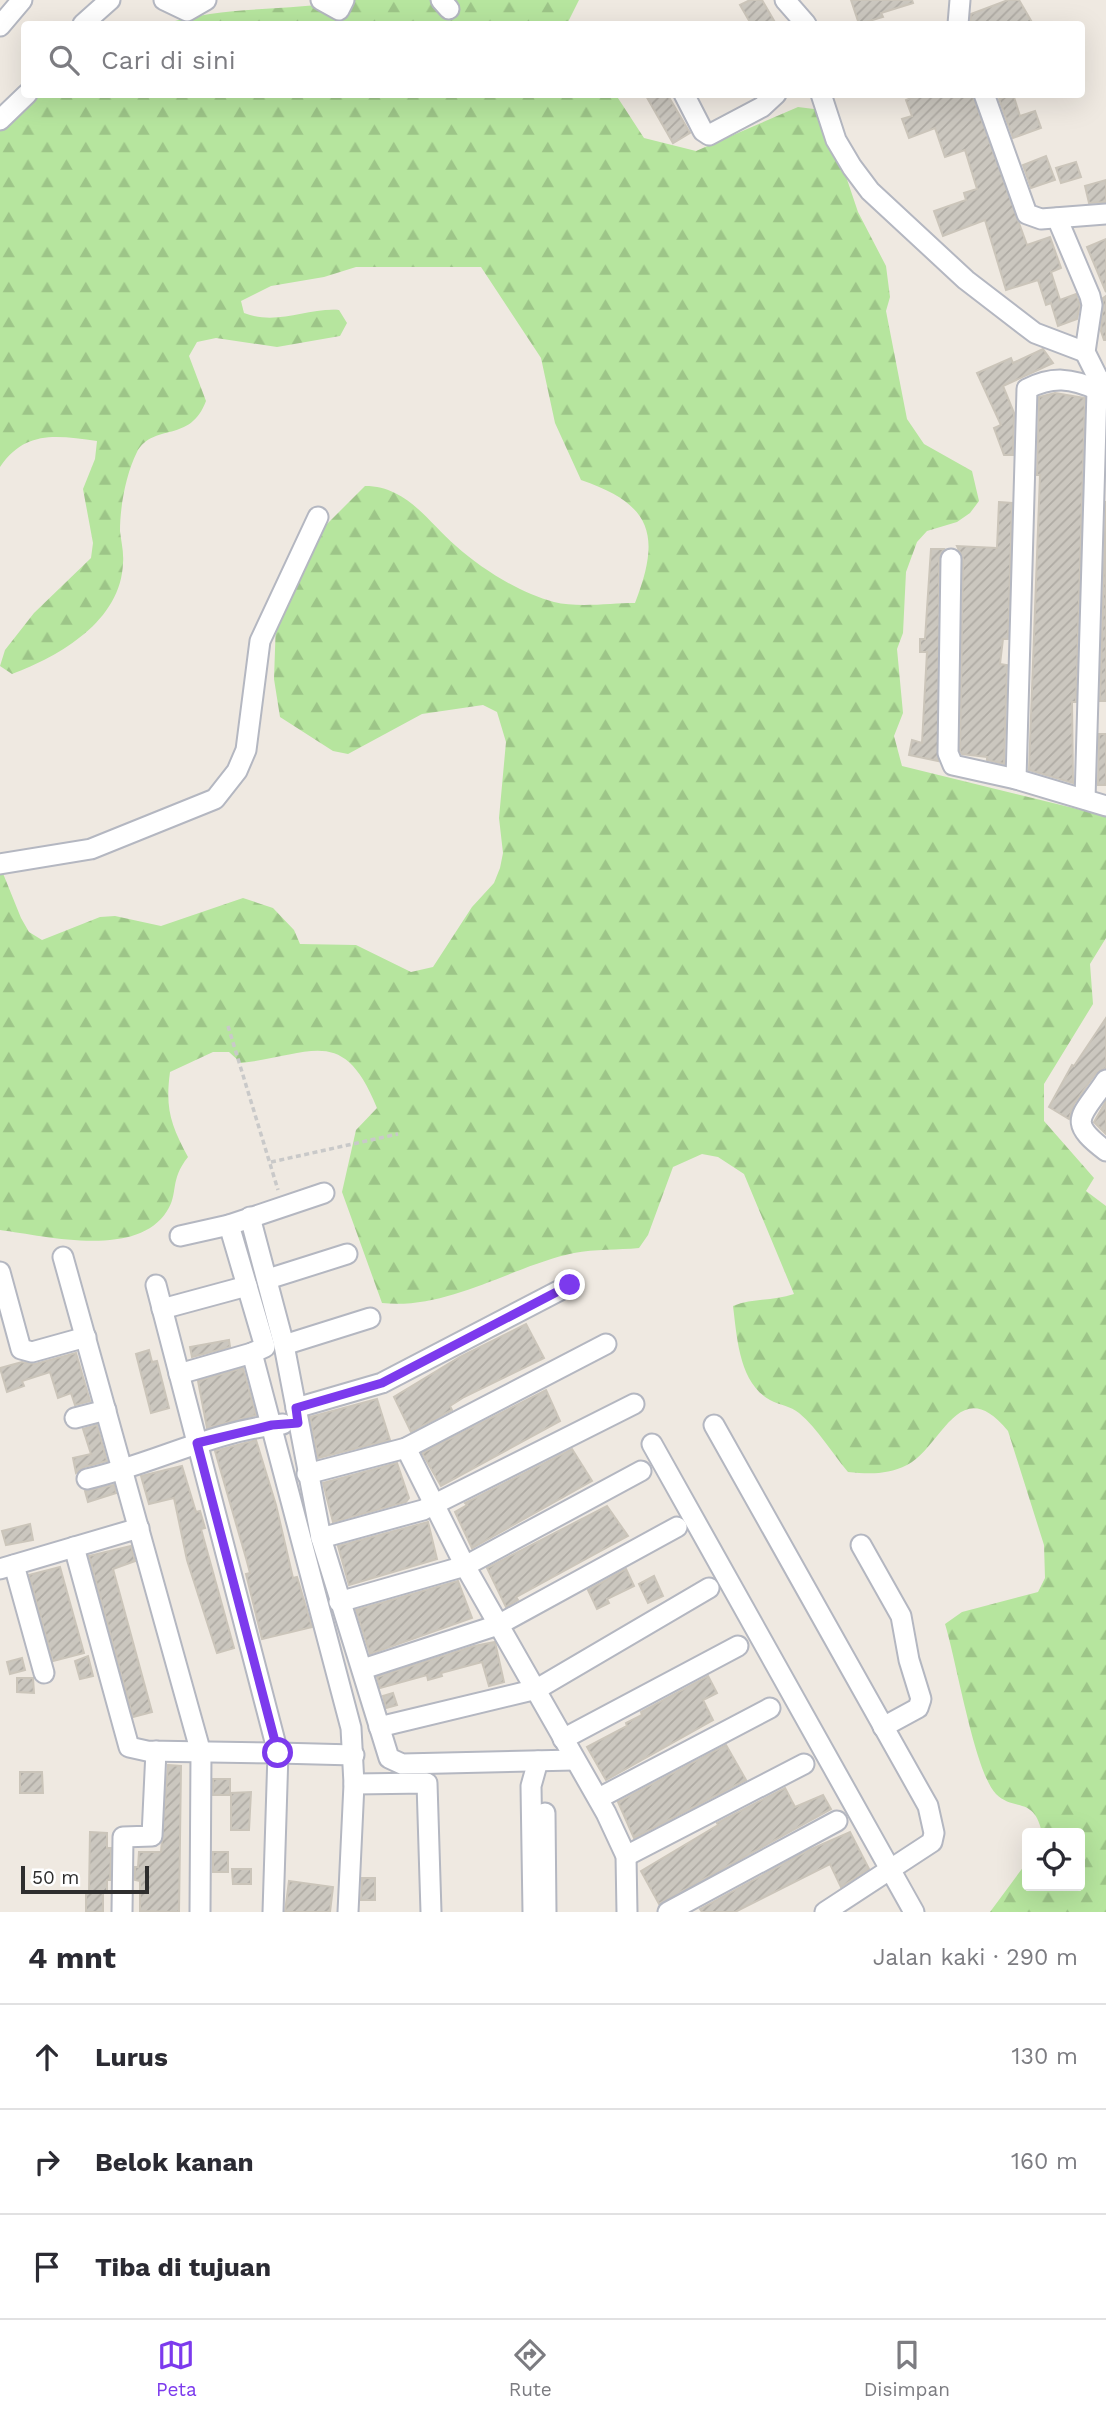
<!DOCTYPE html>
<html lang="id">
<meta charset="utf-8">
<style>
body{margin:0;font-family:"Work Sans",sans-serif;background:#f2f2f3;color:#2b2b33}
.controls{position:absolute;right:21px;bottom:21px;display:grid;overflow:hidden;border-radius:7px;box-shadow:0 7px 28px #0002}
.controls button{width:63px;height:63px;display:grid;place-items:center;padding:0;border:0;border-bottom:2px solid #e1e1e2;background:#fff;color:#2b2b33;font:35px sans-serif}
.scale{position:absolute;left:21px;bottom:18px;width:128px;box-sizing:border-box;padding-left:7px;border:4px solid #2e2e2e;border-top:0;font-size:19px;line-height:24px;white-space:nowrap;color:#2e2e2e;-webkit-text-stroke:5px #fff;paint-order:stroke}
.stop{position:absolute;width:21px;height:21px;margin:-16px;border:5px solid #7c3aed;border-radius:50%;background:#fff}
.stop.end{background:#7c3aed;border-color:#fff;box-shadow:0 2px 7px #0008}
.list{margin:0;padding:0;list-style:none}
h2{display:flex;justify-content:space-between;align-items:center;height:91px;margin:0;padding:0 28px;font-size:30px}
h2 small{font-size:23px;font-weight:400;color:#7c7c81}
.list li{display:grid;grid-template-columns:46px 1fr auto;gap:21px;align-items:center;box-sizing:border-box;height:105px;padding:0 28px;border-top:2px solid #e1e1e2}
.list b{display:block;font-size:26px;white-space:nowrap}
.list em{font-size:23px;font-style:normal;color:#7c7c81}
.icon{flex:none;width:38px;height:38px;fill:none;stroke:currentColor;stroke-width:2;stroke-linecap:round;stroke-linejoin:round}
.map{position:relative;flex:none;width:1106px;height:1912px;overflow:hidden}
.search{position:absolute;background:#fff;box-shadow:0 7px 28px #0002;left:21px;right:21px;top:21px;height:77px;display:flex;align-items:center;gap:18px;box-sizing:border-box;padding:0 24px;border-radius:7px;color:#7c7c81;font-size:26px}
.sheet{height:406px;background:#fff}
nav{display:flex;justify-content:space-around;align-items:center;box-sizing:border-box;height:98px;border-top:2px solid #e1e1e2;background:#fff;font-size:19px;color:#7c7c81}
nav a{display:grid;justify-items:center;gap:4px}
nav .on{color:#7c3aed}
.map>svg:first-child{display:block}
.forest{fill:url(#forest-firs)}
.building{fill:url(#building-hatch);stroke:#cbc5ba;stroke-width:2}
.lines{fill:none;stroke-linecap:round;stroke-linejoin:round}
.street-casing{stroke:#b4b7c1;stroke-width:23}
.path{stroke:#c9c9c9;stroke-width:3.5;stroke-dasharray:5 3.5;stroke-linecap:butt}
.street{stroke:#fff;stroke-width:19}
.route{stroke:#7c3aed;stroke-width:9}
</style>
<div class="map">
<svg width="1106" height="1912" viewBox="0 0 1106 1912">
<defs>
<pattern id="forest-firs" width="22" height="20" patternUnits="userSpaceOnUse" patternTransform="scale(1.75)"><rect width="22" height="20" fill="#b6e59e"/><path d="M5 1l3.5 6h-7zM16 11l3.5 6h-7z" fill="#9dc588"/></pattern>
<pattern id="building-hatch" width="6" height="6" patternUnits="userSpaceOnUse" patternTransform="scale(1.75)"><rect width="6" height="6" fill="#cbc7bf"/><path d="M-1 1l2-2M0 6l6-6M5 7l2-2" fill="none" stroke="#afaba4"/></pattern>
</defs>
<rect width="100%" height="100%" fill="#efe9e1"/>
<!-- forest -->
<g class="forest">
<path d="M350,0H579L567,24H165C224,5 289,12 350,0Z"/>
<path d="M25,94L616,95L644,138L696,151L798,107L814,109L829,126L858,212L886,266L890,297L886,311L907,419L924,444L972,471L979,501L970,513L957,522L927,531L917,542L906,572L903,633L897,649L903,713L894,736L902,766L1106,816V938L1090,964L1093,1004L1044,1084V1121L1094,1178L1086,1191L1106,1206V1912H990L1027,1862V1886H1080V1833H1042C1034,1795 1014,1812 996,1794C975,1773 956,1659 945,1624L962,1612L1038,1592L1045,1578L1044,1545L1008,1431C959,1371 943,1446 907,1465C887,1475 869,1474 848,1472C832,1453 818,1429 799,1413C791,1406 779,1405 770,1400C739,1383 737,1337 733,1306C753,1298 774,1301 794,1294L744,1174L718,1157L702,1154L673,1167L648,1235L639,1248C618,1250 595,1249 574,1253C512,1266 449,1310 382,1303L342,1192L356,1130L377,1108C343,1024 312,1055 241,1063L229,1052H213L170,1072C165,1109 171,1125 188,1157C169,1181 179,1193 167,1211C137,1259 46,1236 0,1230V866L21,918L29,932L42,940L100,917L115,916L161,926L243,898L273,908L294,930L300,944L356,945L411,972L433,967L472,907L494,883L500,868L503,853L499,818L506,742L497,712L483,705L422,714L348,754L333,751L280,717L274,679L276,621L320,531L365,486C407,486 428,522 456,546C483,570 520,593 554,602C578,608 611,603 635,603C662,534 651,504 581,480L555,423L541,358L481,267H356L324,277L271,286L241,301L244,313C277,326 305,308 339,310L347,323L340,336L277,347L216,338L197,342L189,356L206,401C190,444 154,422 137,452C126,474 120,506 120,531C121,541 124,552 123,563C121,621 60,656 12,674L0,666L5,650L34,613L91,558L93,543L83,489L95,459L97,441C58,436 26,429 0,467V116Z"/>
</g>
<!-- building -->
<g class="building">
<polygon points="750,0 762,0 776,24 751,24 740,5"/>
<polygon points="851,0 912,0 913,3 881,13 883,17 859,24"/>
<polygon points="1008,0 1019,0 1033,24 970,24 971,14"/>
<polygon points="645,94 667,94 690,133 673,143"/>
<polygon points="921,94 972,94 1027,245 1050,237 1061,268 1051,272 1060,300 1076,294 1080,305 1077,319 1058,326 1051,303 1046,305 1038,280 1006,290 985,220 943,236 934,211 966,200 964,193 977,189 965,150 945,157 935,128 909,138 902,119 912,116 906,100"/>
<polygon points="1013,94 1020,116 1035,111 1041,128 1013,138 999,99"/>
<polygon points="1046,156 1055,180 1031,188 1023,165"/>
<polygon points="1076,162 1081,177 1061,183 1056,168"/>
<polygon points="1106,180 1106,202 1089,203 1085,186"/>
<polygon points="1106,239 1106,292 1087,247"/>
<polygon points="1106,296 1106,340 1104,340 1101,331 1103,298"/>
<polygon points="1043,349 1053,363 1003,386 1014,413 1013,455 1004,455 994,428 1001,425 977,373 1011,358 1013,363"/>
<polygon points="1055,393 1085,398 1076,702 1072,702 1073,783 1029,770 1040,475 1037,475 1039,397"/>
<polygon points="1106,501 1106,701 1100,701"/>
<polygon points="999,502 1012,503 1008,639 1003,639 1000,664 1007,665 1004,764 987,760 987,757 962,754 960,751 963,559 957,546 997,548"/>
<polygon points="931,549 944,549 939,559 938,761 909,755 912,740 922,743 927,652 920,652 920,639 925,639"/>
<polygon points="1099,734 1106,734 1106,785 1098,785"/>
<polygon points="1106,1018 1106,1068 1096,1073 1074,1104 1069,1119 1049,1107 1072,1065 1074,1066"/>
<polygon points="1106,1101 1106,1134 1094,1122"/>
<polygon points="526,1324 544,1358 464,1397 450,1406 452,1410 411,1432 394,1397 460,1357"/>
<polygon points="229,1340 230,1347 192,1357 190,1347"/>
<polygon points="149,1350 152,1362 157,1361 169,1408 151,1413 136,1354"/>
<polygon points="76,1353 90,1401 75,1405 71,1393 58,1398 50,1372 22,1381 24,1386 7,1392 0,1368 22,1362 35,1364"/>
<polygon points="243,1368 256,1415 207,1428 198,1381"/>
<polygon points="546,1390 560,1421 441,1486 422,1453"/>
<polygon points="377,1399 390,1440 318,1458 310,1417"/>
<polygon points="97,1425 107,1461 84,1467 76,1473 73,1458 91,1454 83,1429"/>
<polygon points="256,1440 276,1505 293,1578 297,1577 312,1627 262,1639 246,1574 250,1573 246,1558 215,1451"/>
<polygon points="572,1449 592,1481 472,1548 455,1512 467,1505 465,1503"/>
<polygon points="397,1463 409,1498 406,1502 333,1522 323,1483"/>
<polygon points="182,1466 196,1512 200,1511 205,1528 201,1529 234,1648 217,1653 187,1560 174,1498 149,1504 141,1476"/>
<polygon points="114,1485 116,1493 88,1502 85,1491"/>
<polygon points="607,1506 628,1536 516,1597 518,1600 506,1607 487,1568"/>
<polygon points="428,1522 437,1559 349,1585 338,1546"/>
<polygon points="30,1524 33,1540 6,1545 2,1531"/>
<polygon points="131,1546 135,1561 113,1569 152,1712 133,1717 89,1556"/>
<polygon points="60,1567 84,1653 53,1661 29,1575"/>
<polygon points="626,1569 634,1586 607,1599 609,1603 597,1609 588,1590"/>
<polygon points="654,1576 663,1596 648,1603 639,1584"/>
<polygon points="458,1581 472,1618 370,1654 356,1610"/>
<polygon points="495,1642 504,1682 489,1686 482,1662 441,1673 442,1676 428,1680 427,1675 380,1688 377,1677 474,1646"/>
<polygon points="88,1656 93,1676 80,1679 75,1661"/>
<polygon points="22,1658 25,1670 10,1674 7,1662"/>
<polygon points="708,1676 717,1693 703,1700 713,1720 606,1780 587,1747 627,1726 626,1723 642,1715 641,1712"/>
<polygon points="17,1678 33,1678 34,1693 17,1692"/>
<polygon points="393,1693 397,1705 386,1708 383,1696"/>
<polygon points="726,1745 746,1780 634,1838 618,1802"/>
<polygon points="168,1765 181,1766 179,1912 140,1911 140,1881 135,1880 135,1867 138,1867 139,1852 161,1852"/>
<polygon points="20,1772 42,1772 43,1793 20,1793"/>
<rect x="213" y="1779" width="17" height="16"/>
<polygon points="785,1788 795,1807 823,1795 831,1809 659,1904 641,1871 718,1825 717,1823"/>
<polygon points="251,1792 249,1830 231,1830 231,1793"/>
<polygon points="90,1832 107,1833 107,1848 111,1848 110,1880 107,1880 107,1892 103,1892 103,1912 86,1912 86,1893 89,1893"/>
<polygon points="850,1832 869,1869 841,1887 830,1864 735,1912 702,1912 700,1909 807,1851"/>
<rect x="213" y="1852" width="15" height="20"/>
<polygon points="232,1869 251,1869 251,1884 233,1884"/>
<polygon points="362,1878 375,1878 375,1900 361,1900"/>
<polygon points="289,1881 333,1887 330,1912 285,1912"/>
</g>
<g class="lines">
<defs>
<g id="street">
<polyline points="164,0 187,11 206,0"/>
<polyline points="321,0 339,10 344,0"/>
<polyline points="441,0 449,9"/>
<polyline points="785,0 806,24"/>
<polyline points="83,24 110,0"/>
<polyline points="958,24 960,0"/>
<polyline points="0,26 22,0"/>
<polyline points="684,94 703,131 709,135 762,107 776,94"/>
<polyline points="821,94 836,140 852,167 870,191 966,280 1035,333 1085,352"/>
<polyline points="984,94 1027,214 1041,219 1106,214"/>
<polyline points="0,120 27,94"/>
<polyline points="1057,218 1090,296 1092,305 1085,352 1104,390"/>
<polyline points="951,559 948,753 953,765 1016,779 1106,806"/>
<path d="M1016,779L1027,389C1052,376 1072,378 1097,390"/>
<polyline points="1085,799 1097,390 1100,380"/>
<polyline points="0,864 91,849 215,799 237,771 246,750 260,641 318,517"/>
<path d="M1106,1080C1082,1117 1065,1120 1106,1151"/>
<polyline points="324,1193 229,1225 265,1347 252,1353 351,1728 354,1784 348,1912"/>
<polyline points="250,1217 284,1345 321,1538 389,1758 402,1764 574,1760"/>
<polyline points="180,1236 229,1225"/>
<polyline points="63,1257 201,1753 200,1912"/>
<polyline points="0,1272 21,1349 32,1352 86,1337"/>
<polyline points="268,1279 347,1254"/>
<polyline points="156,1285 278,1753 354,1755"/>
<polyline points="162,1309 247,1286"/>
<polyline points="284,1345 370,1318"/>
<polyline points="179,1374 252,1353"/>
<polyline points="296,1408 382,1383 570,1285"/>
<polyline points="75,1418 106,1410"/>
<polyline points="714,1425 928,1806 934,1833 932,1842 825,1912"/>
<polyline points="652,1444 914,1912"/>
<polyline points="406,1448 465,1566 606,1813 626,1856 627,1912"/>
<polyline points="307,1474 406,1448 606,1344"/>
<path d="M87,1479C153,1464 215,1430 283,1424"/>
<polyline points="321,1538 423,1510 634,1404"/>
<polyline points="861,1545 901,1616 909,1660 921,1699 918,1708 883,1727"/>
<polyline points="74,1547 129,1747 147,1751 278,1753 273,1912"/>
<polyline points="14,1565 44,1673"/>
<polyline points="0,1569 139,1528"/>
<polyline points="339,1602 465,1566 641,1471"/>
<polyline points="363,1669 498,1625 677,1527"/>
<polyline points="379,1727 537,1689 709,1588"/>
<polyline points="563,1739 738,1646"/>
<polyline points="354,1784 427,1783 431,1912"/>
<polyline points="599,1798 770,1708"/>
<polyline points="545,1813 546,1912"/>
<polyline points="626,1856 804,1764"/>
<polyline points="122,1912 123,1837 152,1836 156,1751"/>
<polyline points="533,1912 531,1786 538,1761"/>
<polyline points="668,1912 837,1821"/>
</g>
</defs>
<!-- street casing -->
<use href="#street" class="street-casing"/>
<!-- path -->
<g class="path">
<polyline points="228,1026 278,1190"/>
<polyline points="271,1162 398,1134"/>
</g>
<!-- street -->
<use href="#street" class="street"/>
</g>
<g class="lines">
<!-- route -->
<polyline class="route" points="278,1753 197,1443 272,1425 298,1423 296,1408 382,1383 570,1285"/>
</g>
</svg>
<div class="controls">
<button><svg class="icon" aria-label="locate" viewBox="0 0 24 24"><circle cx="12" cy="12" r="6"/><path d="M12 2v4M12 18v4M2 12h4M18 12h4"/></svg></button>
</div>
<div class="scale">50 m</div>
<div class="stop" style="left:278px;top:1753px"></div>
<div class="stop end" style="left:570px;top:1285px"></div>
<div class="search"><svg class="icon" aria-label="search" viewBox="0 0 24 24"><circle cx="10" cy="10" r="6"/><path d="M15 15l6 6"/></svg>Cari di sini</div>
</div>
<section class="sheet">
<h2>4 mnt<small>Jalan kaki · 290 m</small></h2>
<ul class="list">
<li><svg class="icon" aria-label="ahead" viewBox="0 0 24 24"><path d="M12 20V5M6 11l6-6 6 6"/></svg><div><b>Lurus</b></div><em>130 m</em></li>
<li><svg class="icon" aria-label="right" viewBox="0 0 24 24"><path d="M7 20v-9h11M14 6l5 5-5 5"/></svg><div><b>Belok kanan</b></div><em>160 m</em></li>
<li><svg class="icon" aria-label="arrive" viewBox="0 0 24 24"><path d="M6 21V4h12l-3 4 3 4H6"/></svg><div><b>Tiba di tujuan</b></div></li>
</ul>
</section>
<nav>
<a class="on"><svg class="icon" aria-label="map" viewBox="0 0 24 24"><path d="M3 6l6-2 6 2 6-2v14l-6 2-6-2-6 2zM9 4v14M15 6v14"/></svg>Peta</a>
<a><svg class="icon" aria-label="directions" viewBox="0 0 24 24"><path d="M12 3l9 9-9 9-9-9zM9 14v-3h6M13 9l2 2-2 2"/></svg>Rute</a>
<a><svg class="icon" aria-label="saved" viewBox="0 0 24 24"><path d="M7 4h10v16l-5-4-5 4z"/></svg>Disimpan</a>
</nav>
